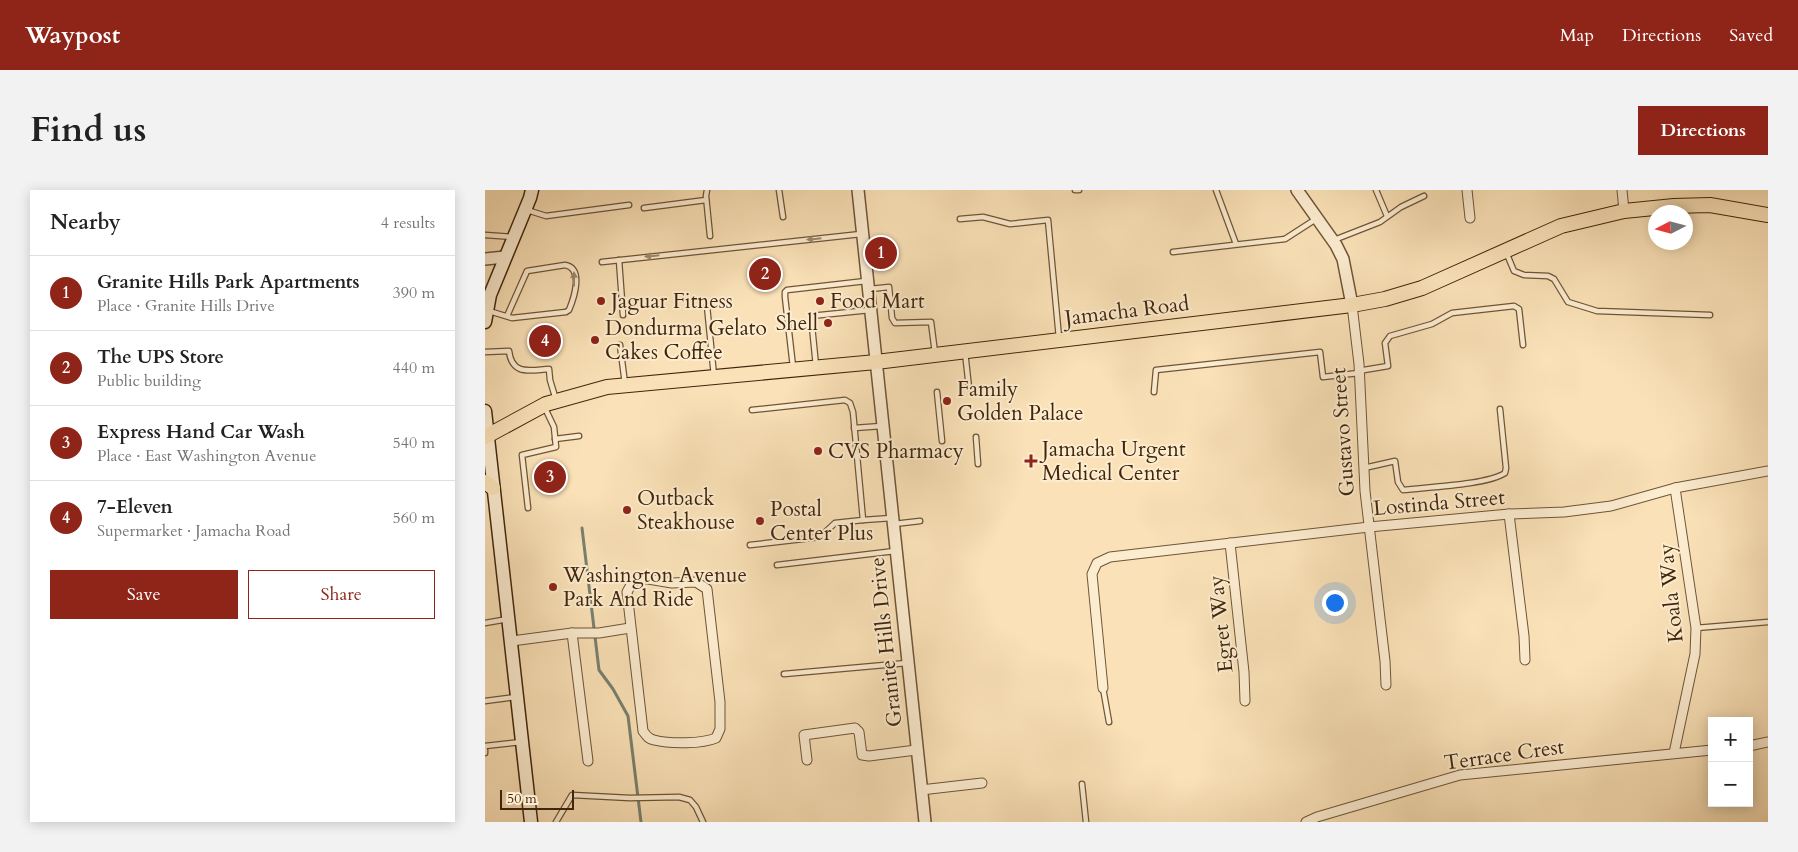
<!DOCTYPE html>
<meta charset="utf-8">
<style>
body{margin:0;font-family:Cardo,serif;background:#f2f2f2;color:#222}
.controls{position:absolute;right:15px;bottom:15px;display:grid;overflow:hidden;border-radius:0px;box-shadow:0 2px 12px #0003}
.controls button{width:45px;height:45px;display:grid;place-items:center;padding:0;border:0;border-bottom:1px solid #e0e0e0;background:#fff;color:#222;font:25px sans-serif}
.compass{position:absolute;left:1163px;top:15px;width:45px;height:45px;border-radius:50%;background:#fff;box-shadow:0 2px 12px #0003;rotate:264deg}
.scale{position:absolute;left:15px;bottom:12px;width:74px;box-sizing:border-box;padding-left:5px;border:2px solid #41260c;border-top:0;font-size:14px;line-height:18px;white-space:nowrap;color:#41260c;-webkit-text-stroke:4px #fcecd0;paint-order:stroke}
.you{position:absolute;left:849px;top:412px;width:18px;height:18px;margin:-12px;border:4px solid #fff;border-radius:50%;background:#1a73e8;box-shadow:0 0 0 8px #1a73e833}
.badge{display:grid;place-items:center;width:32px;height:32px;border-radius:50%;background:#8f2418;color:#fff;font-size:16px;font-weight:700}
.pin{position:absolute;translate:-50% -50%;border:2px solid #fff;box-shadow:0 1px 5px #0006}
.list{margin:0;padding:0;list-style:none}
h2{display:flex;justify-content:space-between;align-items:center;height:65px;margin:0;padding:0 20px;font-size:21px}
h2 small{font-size:16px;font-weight:400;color:#767676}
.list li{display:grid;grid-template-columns:32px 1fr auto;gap:15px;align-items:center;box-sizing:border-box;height:75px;padding:0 20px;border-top:1px solid #e0e0e0}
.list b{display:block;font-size:19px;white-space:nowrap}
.list p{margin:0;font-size:16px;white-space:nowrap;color:#767676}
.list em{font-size:16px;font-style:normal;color:#767676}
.actions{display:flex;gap:10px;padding:15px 20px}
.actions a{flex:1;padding:11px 0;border:1px solid #8f2418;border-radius:0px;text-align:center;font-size:18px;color:#8f2418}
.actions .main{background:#8f2418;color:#fff}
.map{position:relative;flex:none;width:1283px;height:632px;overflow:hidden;border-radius:0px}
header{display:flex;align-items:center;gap:30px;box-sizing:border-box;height:70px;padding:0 25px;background:#8f2418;color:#fff}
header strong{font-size:24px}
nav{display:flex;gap:28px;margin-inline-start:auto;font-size:18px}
.intro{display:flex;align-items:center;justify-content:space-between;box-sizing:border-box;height:120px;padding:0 30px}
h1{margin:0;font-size:35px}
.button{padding:12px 22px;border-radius:0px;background:#8f2418;color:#fff;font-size:18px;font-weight:700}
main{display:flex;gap:30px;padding:0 30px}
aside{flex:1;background:#fff;border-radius:0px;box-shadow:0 2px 12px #0003}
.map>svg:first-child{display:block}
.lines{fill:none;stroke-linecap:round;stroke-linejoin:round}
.stream{stroke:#798170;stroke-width:3}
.service-casing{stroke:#6f5537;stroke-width:7}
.minor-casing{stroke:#6f5537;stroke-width:11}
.tertiary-casing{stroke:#6f5537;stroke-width:14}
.secondary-casing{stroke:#41260c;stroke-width:15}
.primary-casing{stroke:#41260c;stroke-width:16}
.service{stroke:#fcecd0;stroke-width:4.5}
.minor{stroke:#fcecd0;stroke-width:9}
.tertiary{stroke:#fcecd0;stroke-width:11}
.secondary{stroke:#fcecd0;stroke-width:12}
.primary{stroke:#fae1b7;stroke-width:14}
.oneway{fill:#9e896e}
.poi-dot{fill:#8f2418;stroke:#fcecd0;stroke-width:2}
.labels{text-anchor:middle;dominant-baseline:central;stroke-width:4;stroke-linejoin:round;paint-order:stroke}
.poi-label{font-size:21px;fill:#41260c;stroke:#fcecd0;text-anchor:start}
.street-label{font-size:21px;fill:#41260c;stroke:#fcecd0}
</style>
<header>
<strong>Waypost</strong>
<nav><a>Map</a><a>Directions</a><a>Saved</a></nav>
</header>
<div class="intro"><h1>Find us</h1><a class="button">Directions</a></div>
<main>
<aside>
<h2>Nearby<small>4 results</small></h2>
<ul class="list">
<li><span class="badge">1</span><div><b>Granite Hills Park Apartments</b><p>Place · Granite Hills Drive</p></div><em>390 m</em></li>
<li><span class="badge">2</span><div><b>The UPS Store</b><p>Public building</p></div><em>440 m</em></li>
<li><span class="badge">3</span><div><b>Express Hand Car Wash</b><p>Place · East Washington Avenue</p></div><em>540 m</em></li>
<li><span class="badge">4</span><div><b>7-Eleven</b><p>Supermarket · Jamacha Road</p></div><em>560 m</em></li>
</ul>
<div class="actions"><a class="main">Save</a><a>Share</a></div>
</aside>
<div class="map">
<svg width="1283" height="632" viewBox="0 0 1283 632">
<rect width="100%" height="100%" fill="#fae1b7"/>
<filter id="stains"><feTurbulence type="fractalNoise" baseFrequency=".004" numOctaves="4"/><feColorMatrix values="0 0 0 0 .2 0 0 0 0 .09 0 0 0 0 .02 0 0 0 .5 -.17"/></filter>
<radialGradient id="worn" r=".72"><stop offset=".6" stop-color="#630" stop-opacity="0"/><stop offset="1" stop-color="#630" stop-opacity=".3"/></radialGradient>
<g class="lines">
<!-- stream -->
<polyline class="stream" points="97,338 114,480 128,499 143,526 156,632"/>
<defs>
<g id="service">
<polyline points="222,0 221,6 225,46"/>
<polyline points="294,0 298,27"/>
<polyline points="590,0 594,0"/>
<polyline points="731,0 751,54"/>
<polyline points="891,0 902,26"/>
<polyline points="159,18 221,10"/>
<polyline points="42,20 61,26 144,15"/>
<polyline points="475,29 498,27 525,34 563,30 574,148"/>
<polyline points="0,45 28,47"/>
<polyline points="849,50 895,32 916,17 939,6"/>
<polyline points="688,62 800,49 831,29"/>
<polyline points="1021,62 1029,81 1039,85 1063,86 1069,89 1083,112 1112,121 1225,125"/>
<polyline points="134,70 138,125"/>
<polyline points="117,72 376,44"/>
<polyline points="385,99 404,97 407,128 410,133 446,132 450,163"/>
<polyline points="222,116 229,186"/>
<path d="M4,121L27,128L81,122L84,120C89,108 99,78 80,75L42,81L22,126"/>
<polyline points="135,155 140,194"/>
<path d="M0,162L24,161C27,186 45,180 64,179L65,190L71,210"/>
<polyline points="480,162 484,198"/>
<polyline points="331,176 326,126 385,120"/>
<polyline points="308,177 300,107 300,102 302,100 381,91"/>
<polyline points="452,202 457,251"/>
<polyline points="669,202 671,180 835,162 838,187 874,183 879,180 903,176 900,153 905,146 947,134 967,123 1029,116 1034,119 1038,155"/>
<polyline points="369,238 397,236"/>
<polyline points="491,247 493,274"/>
<polyline points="70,249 94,246"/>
<path d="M879,278L910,271L913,292L918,300C942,297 1002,295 1020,283L1021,278L1015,219"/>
<polyline points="43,318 37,265 71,257 69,237 59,216"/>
<polyline points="378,330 407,328"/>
<polyline points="409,334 435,331"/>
<polyline points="265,355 335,347 350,333 378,330 368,222 365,213 360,210 267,220"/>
<polyline points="292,375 410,361"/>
<polyline points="0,433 23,429"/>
<polyline points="1211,438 1283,432"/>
<polyline points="299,484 422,473"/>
<polyline points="618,498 624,532"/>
<polyline points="0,511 31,507"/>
<polyline points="0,556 36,552"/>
<polyline points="0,560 0,563"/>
<polyline points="597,594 601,632"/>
<polyline points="71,632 87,605 145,608 194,607 205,610 211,617 218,632"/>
</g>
<g id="minor">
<polyline points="982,0 985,28"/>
<polyline points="1137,0 1139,21"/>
<polyline points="867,115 874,174 880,301 900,471 901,495"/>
<polyline points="1024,324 1039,446 1040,470"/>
<polyline points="745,353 759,482 760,511"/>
<path d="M154,389H163L187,393L211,392L222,399L235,512V539L231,548C217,554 185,554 169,550C163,549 161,545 158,541L142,402L147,393Z"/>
<polyline points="87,443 103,571"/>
<polyline points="27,451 87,443 114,443 145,438"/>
<polyline points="618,498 607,384 612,373 625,367 884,337 1024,324 1079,322 1126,316 1190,298 1283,281"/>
<polyline points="1264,556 1283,552"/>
<polyline points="1189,563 1210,464 1211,438 1190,298"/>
<polyline points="322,570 319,545 370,538 374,542 377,565 384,566 431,560"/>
<polyline points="436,600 497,593"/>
<polyline points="821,632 832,627 975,585 1227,560"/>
</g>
<g id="tertiary">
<polyline points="373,0 440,632"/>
<polyline points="812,0 851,55 858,69 867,115"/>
<polyline points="0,69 20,67"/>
</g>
<g id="secondary">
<polyline points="0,132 5,105 45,8 47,0"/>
<polyline points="0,221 46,632"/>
</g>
<g id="primary">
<polyline points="0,247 61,214 122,197 391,172 867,115 900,109 937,98 1076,36 1139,21 1189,16 1225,15 1283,25"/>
<polyline points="0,292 8,298"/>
</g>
</defs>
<!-- service casing -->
<use href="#service" class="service-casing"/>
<!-- minor casing -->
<use href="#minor" class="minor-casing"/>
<!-- tertiary casing -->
<use href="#tertiary" class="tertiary-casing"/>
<!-- secondary casing -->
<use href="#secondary" class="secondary-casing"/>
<!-- primary casing -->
<use href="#primary" class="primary-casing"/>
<!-- service -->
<use href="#service" class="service"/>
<!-- minor -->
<use href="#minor" class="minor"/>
<!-- tertiary -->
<use href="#tertiary" class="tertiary"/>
<!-- secondary -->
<use href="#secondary" class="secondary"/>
<!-- primary -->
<use href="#primary" class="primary"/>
</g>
<!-- one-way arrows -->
<defs><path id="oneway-solid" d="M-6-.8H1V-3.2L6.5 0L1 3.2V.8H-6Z" transform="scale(1.25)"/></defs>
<g class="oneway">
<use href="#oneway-solid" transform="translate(329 49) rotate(174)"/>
<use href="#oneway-solid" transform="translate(167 66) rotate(174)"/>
<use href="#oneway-solid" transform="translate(89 89) rotate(-90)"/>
</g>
<!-- markers -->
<g class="poi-dot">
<circle cx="116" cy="111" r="5"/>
<circle cx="335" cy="111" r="5"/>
<circle cx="343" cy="133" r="5"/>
<circle cx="110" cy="150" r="5"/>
<circle cx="462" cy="211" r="5"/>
<circle cx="333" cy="261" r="5"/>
<path d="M543.5 263.5h5v5h5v5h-5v5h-5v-5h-5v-5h5z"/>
<circle cx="142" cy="320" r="5"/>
<circle cx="275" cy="331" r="5"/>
<circle cx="68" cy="397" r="5"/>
</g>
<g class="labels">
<!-- poi labels -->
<g class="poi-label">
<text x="126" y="111">Jaguar Fitness</text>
<text x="345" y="111">Food Mart</text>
<text x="333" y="133" text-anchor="end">Shell</text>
<text x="120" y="138">Dondurma Gelato<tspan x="120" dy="24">Cakes Coffee</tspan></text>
<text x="472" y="199">Family<tspan x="472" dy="24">Golden Palace</tspan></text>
<text x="557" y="259">Jamacha Urgent<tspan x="557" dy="24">Medical Center</tspan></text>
<text x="343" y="261">CVS Pharmacy</text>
<text x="152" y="308">Outback<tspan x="152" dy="24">Steakhouse</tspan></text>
<text x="285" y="319">Postal<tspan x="285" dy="24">Center Plus</tspan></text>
<text x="78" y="385">Washington Avenue<tspan x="78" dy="24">Park And Ride</tspan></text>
</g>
<!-- street labels -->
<g class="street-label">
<text transform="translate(642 121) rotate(-7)">Jamacha Road</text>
<text transform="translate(858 242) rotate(-94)">Gustavo Street</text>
<text transform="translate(954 313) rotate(-5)">Lostinda Street</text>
<text transform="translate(1186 403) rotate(-96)">Koala Way</text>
<text transform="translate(736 434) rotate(-96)">Egret Way</text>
<text transform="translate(401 452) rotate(-96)">Granite Hills Drive</text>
<text transform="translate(1019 565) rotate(-8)">Terrace Crest</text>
</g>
</g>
<rect width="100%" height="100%" filter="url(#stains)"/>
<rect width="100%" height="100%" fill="url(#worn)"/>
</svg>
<div class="controls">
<button>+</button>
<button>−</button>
</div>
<svg class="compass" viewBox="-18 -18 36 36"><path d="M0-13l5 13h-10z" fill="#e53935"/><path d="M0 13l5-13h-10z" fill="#767676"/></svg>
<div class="scale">50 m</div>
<div class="you"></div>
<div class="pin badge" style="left:396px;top:63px">1</div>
<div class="pin badge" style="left:280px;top:84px">2</div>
<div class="pin badge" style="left:65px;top:287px">3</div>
<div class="pin badge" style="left:60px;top:151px">4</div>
</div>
</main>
